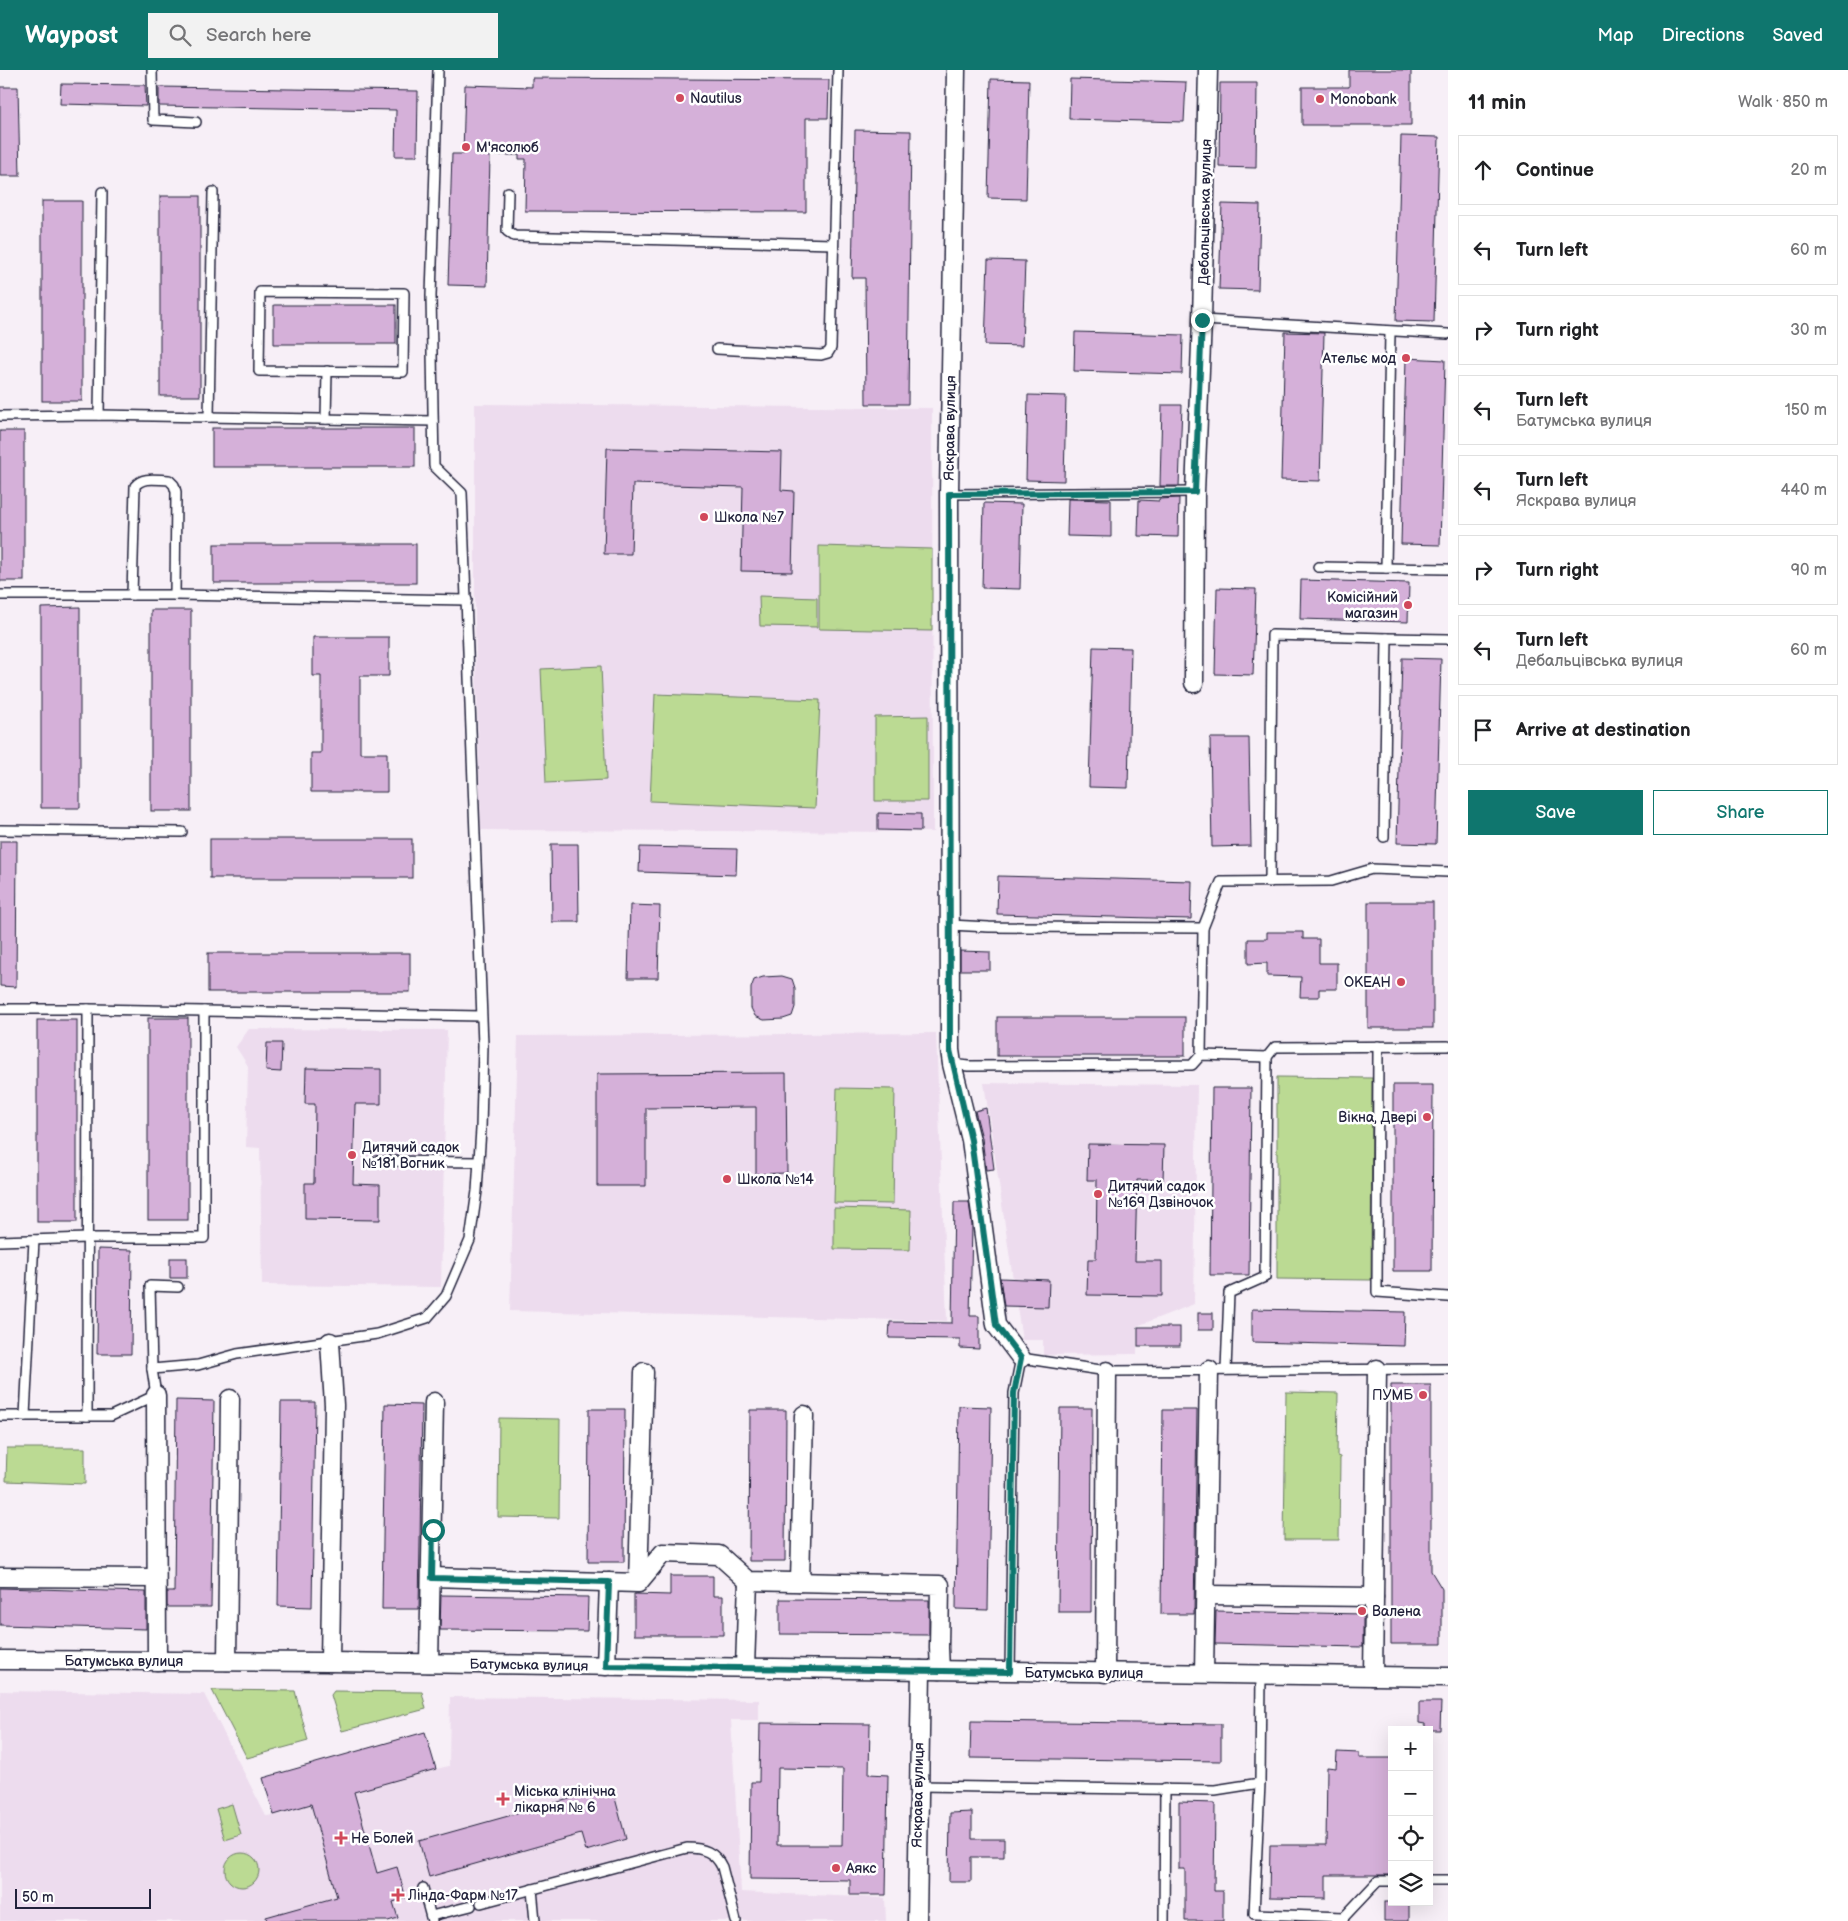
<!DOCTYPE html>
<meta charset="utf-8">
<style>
body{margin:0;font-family:"Balsamiq Sans",sans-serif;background:#f2f2f2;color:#202124}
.controls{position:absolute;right:15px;bottom:15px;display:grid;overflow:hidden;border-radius:0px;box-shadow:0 5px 20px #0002}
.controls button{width:45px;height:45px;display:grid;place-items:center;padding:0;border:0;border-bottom:1px solid #e0e0e0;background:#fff;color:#202124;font:25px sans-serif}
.scale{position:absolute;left:15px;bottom:12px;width:136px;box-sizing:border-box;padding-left:5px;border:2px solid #22223b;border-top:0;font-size:14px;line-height:18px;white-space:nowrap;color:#22223b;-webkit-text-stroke:4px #fff;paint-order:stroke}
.stop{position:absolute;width:15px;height:15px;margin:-11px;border:4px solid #0f766e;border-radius:50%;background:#fff}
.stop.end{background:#0f766e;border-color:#fff;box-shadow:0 1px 5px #0008}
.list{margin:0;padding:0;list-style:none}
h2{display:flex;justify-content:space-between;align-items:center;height:65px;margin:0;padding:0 20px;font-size:21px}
h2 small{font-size:16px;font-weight:400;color:#757577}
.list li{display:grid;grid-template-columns:32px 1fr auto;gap:15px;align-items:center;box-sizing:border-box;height:70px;margin:0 10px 10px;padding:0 10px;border:1px solid #e0e0e0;border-radius:0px}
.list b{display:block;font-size:19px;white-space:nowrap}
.list p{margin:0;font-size:16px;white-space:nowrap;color:#757577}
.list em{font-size:16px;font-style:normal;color:#757577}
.actions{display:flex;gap:10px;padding:15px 20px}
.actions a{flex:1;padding:11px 0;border:1px solid #0f766e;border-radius:0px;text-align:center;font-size:18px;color:#0f766e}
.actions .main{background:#0f766e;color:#fff}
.icon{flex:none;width:28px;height:28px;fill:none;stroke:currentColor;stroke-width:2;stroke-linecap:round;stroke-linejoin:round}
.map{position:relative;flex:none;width:1448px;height:1851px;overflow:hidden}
header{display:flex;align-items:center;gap:30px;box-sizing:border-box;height:70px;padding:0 25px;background:#0f766e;color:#fff}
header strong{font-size:24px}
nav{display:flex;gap:28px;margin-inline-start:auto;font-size:18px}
.search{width:350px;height:45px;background:#f2f2f2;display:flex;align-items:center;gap:12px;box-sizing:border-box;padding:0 18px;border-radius:0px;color:#757577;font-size:19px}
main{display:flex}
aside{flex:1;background:#fff}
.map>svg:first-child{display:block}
.built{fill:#eddcee}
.green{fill:#bbda93;stroke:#6e7e67}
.building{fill:#d5b0d9;stroke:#22223b;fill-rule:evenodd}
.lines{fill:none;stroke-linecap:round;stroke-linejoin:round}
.service-casing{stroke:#22223b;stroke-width:12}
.minor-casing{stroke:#22223b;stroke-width:21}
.service{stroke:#fff;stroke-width:9}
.minor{stroke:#fff;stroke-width:18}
.route{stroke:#0f766e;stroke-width:6}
.poi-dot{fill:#d1495b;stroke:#fff;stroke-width:2}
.labels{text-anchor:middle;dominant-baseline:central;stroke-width:5;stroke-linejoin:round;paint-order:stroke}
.poi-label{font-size:14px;fill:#22223b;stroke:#fff;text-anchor:start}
.street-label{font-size:14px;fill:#22223b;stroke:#fff}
</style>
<header>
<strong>Waypost</strong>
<div class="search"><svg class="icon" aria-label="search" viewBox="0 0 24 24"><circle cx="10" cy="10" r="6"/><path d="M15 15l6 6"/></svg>Search here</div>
<nav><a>Map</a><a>Directions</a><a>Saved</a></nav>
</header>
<main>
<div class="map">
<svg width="1448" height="1851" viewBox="0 0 1448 1851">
<rect width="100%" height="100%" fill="#f7eff7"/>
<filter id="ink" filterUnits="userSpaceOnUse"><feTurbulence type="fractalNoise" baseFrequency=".02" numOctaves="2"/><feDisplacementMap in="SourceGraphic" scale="10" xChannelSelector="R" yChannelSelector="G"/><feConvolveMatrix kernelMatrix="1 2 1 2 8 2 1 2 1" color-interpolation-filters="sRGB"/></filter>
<g filter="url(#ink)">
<!-- built -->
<g class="built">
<polygon points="475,334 932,338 933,762 481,760 475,555"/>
<polygon points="249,959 447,960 441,1217 262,1215 260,1078 246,1077 248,996 236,977"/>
<polygon points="936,963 947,1251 510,1241 518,966"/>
<polygon points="984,1013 1197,1015 1194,1234 1137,1256 1137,1284 1043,1285 1043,1270 1022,1270"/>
<polygon points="0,1621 204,1624 266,1746 274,1745 263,1708 425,1662 436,1699 449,1696 450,1627 759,1630 759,1650 731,1650 741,1822 885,1828 886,1851 0,1851"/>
</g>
<!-- green -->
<g class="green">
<polygon points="819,476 932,479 932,561 819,559"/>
<polygon points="759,526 817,528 817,557 760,556"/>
<polygon points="601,596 606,710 546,713 541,599"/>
<polygon points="655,624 820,630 815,738 650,731"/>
<polygon points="928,646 928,731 875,731 875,647"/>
<polygon points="1277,1007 1372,1008 1371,1210 1277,1209"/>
<polygon points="837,1018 895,1019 893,1134 834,1133"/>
<polygon points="834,1138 911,1140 910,1180 834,1179"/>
<polygon points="1286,1322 1338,1323 1337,1386 1340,1387 1339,1470 1284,1470"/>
<polygon points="499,1348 560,1349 559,1448 498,1447"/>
<polygon points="7,1378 85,1378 85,1414 6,1411"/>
<polygon points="212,1620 295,1621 308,1671 247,1688"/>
<polygon points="334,1621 422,1622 426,1639 342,1661 331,1625"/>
<polygon points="232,1734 241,1765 225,1770 216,1739"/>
<circle cx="242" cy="1800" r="17"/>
</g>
<!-- building -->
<g class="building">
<polygon points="1349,0 1411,0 1411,55 1302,55 1302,17 1349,17"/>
<polygon points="532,8 829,10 828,48 806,48 806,142 525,141 526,89 519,89 519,85 490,85 487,216 448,215 452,84 463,84 465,15 532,17"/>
<polygon points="991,9 1029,10 1026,129 988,128"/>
<polygon points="1070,9 1186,12 1184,52 1069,49"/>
<polygon points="1220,13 1257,13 1256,98 1219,97"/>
<polygon points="61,14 145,15 146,36 60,34"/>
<polygon points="0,17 18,17 20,106 0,106"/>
<polygon points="159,17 418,21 417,86 395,86 396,40 159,36"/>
<polygon points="855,60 911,61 908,334 866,334 865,208 852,208"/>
<polygon points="1401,66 1439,67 1434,252 1396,251"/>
<rect x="160" y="126" width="40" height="200"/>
<rect x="42" y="131" width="40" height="200"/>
<polygon points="1222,134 1260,135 1258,220 1219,219"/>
<polygon points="988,190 1025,191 1022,276 985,275"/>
<rect x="274" y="235" width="122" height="39"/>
<polygon points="1075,262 1183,265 1182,304 1074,301"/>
<polygon points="1285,262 1324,263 1320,411 1281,410"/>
<polygon points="1406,288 1445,290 1440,475 1401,474"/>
<polygon points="1028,325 1066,326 1064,411 1026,410"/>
<polygon points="1162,335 1182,335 1179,416 1160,416"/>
<rect x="212" y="358" width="203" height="39"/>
<rect x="0" y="361" width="24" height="150"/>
<polygon points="607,378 782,382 781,420 794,421 792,502 741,501 743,417 633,414 631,484 604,484"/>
<polygon points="1179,428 1178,467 1138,466 1139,430 1159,431 1159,429"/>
<polygon points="1068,429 1111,430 1111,467 1067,466"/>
<polygon points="984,433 1022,434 1020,519 982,518"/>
<rect x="214" y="474" width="202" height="39"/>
<polygon points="1301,510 1409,513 1408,552 1300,549"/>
<polygon points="1217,518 1256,519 1253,605 1215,604"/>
<polygon points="80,537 80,738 41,738 41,538"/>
<rect x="151" y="540" width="40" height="201"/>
<polygon points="313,567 389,567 389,606 360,606 360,683 387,683 387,722 311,722 311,683 321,683 321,606 313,606"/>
<polygon points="1093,577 1131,578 1128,718 1089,717"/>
<polygon points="1402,588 1441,589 1436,774 1397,773"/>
<polygon points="1210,668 1249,668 1251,776 1212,777"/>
<polygon points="878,743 921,744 921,761 878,760"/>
<rect x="210" y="769" width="202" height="39"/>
<polygon points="0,771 17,771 16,917 0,916"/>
<polygon points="551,774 578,774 579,852 552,852"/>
<polygon points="640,777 737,779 736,805 639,802"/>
<polygon points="998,806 1192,811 1191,849 997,844"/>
<rect x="1368" y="832" width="65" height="126"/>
<polygon points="630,835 660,836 658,908 628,908"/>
<polygon points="1267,862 1303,862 1303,869 1319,869 1319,893 1337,893 1337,919 1319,919 1319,927 1300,927 1301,907 1267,906 1267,893 1248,894 1248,869 1267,869"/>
<polygon points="960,881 990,882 990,900 960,900"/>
<rect x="208" y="883" width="202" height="39"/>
<polygon points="782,906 792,909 795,918 795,937 792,946 783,949 764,950 755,946 751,938 751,918 754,910 763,907"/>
<rect x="997" y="947" width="188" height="39"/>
<rect x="148" y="948" width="40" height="202"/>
<rect x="37" y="950" width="40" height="202"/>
<polygon points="267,973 282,973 281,1002 266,1001"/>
<polygon points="306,998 381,999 381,1034 355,1034 353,1114 380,1115 380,1150 305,1149 305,1113 314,1113 315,1034 305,1034"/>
<polygon points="786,1003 787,1103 756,1104 756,1037 646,1038 646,1116 597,1116 597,1004"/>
<polygon points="1393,1015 1433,1015 1432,1201 1393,1201"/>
<polygon points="1212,1018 1251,1018 1249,1205 1210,1205"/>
<polygon points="986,1038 994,1099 986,1100 982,1068 975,1041"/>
<polygon points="1088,1074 1164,1075 1163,1110 1137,1110 1135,1191 1162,1191 1162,1226 1087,1225 1088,1189 1096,1189 1097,1110 1087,1110"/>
<polygon points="954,1132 969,1132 972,1155 970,1246 979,1246 979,1279 960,1278 960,1269 889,1268 890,1252 952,1253"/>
<polygon points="98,1179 132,1180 131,1284 97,1284"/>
<rect x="170" y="1188" width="17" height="20"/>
<polygon points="1000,1208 1049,1210 1048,1237 1004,1236"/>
<polygon points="1252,1239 1405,1242 1404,1276 1252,1272"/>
<rect x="1198" y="1243" width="15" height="17"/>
<rect x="1138" y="1257" width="42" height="19"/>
<polygon points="1391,1315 1431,1315 1431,1501 1442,1519 1442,1574 1391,1574"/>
<polygon points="176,1330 214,1331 211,1537 167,1537 167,1522 174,1522"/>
<polygon points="281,1332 315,1332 312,1537 278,1536"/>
<polygon points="385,1334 422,1335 419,1539 382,1539"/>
<polygon points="959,1336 991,1337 988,1540 956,1539"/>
<polygon points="1060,1338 1092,1338 1091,1542 1058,1542"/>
<polygon points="589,1339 625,1339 624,1492 588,1492"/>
<polygon points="750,1340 786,1340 785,1491 749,1491"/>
<polygon points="1163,1340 1197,1340 1194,1544 1161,1544"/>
<polygon points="670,1506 713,1506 713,1526 723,1526 723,1565 634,1565 634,1524 670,1525"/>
<polygon points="0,1518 146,1522 146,1559 0,1555"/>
<polygon points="441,1525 588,1527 587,1561 440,1560"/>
<polygon points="780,1529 929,1530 929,1565 780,1564"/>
<polygon points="1216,1541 1363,1544 1363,1577 1215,1574"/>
<polygon points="1419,1632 1441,1632 1440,1660 1425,1660 1425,1654 1419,1653"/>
<polygon points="971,1651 1221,1654 1221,1691 970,1688"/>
<path d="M760,1653L870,1654L869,1704L888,1705L886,1825H850V1810L750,1809L751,1712H759ZM778,1698L843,1699L842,1775H777Z"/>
<polygon points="425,1662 436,1699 354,1722 377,1803 397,1797 406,1828 393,1832 398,1848 388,1851 267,1851 266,1847 337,1827 311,1734 274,1745 263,1708"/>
<polygon points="1337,1682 1359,1683 1359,1688 1392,1688 1392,1805 1326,1805 1326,1828 1269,1827 1270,1775 1326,1775 1327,1697 1336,1698"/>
<polygon points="612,1717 626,1769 586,1781 581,1764 429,1807 419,1771"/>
<polygon points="1179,1732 1215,1733 1214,1821 1223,1821 1223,1851 1185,1851 1185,1799 1179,1799"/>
<polygon points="972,1742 972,1769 1004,1769 1004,1787 971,1787 971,1812 949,1812 950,1743"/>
<rect x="1384" y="1832" width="25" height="19"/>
</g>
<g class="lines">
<defs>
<g id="service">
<polyline points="152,0 153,50 196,52"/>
<polyline points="508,122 507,161 514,166 833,174"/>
<polygon points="260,222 404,223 403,302 259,301"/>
<polyline points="1202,250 1448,264"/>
<polyline points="717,279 821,285 828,283 831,278 838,0"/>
<polyline points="99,345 102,122"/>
<polyline points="0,346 99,345 433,351"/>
<polyline points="209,347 213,122"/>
<polyline points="326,349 327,301"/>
<polyline points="949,424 1195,422"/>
<polyline points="1318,497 1448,499"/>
<polyline points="1386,498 1390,262"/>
<polyline points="0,525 175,525 467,530"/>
<path d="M132,525L135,416C143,406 157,410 169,410L174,415L176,422L175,525"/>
<polyline points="0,760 182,762"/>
<polyline points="1384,767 1387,568 1448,569"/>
<polyline points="1270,812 1272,565 1387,568"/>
<polyline points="950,855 989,857 1203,858"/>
<polyline points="0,939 88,939 481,946"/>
<polyline points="1378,976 1377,1222 1448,1227"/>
<polyline points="1201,985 1203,858 1221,812 1331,811 1372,799 1448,802"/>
<polyline points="952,994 968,996 1192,995 1201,985 1267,987 1275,977 1448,976"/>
<polyline points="377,1091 479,1092"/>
<polyline points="0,1171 87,1168 204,1168 204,941"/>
<polyline points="152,1299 198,1295 237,1284 377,1264 427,1248 446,1226 470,1170 477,1121 481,1059 483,975 462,423 434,396 431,226 438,0"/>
<polyline points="1226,1300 1229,1223 1265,1207 1267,987"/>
<polyline points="0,1346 111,1346 156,1325 152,1299 150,1216 178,1217"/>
<polyline points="25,1346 34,1170"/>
<polyline points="87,1346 88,939"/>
<polyline points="1010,1602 1014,1323 1021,1288 1107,1301 1448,1299"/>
<polyline points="1260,1713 1254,1844 1344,1847"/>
<polyline points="918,1716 1215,1720 1260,1713 1261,1604"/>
<polyline points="1429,1810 1448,1810"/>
<polyline points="423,1818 432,1851"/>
<polyline points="532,1819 535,1851"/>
<path d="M481,1833L687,1778C703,1778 715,1782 722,1797L736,1851"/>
<polyline points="431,1846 471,1836"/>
<polyline points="1164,1851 1165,1718"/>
<polyline points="1343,1851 1344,1847 1378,1811 1392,1811"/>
</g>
<g id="minor">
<polyline points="956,0 949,424 950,980 952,994 971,1070 996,1255 1021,1288"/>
<polyline points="1194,613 1195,422 1202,250 1208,0"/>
<polyline points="156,1325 157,1591"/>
<polyline points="0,1507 156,1508"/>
<polyline points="432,1507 638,1513 663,1483 719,1485 748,1511 940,1515 939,1578 940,1600"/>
<polyline points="800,1512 804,1345"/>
<polyline points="638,1513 644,1302"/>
<polyline points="1206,1525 1374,1527"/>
<polyline points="0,1590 330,1592 1448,1607"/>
<polyline points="227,1591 230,1329"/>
<polyline points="330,1592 334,1335 330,1272"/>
<polyline points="429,1593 434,1332"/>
<polyline points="606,1596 609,1512"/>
<polyline points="745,1597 748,1511"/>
<polyline points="1105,1603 1107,1301"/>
<polyline points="1204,1603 1209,1300"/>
<polyline points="1373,1606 1377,1299"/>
<polyline points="917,1851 921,1600"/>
</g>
</defs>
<!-- service casing -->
<use href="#service" class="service-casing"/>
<!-- minor casing -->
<use href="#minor" class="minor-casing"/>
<!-- service -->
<use href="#service" class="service"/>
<!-- minor -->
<use href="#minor" class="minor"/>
</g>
</g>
<g class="lines" filter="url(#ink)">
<!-- route -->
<polyline class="route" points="433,1460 432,1508 609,1512 606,1596 1010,1602 1014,1323 1021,1288 996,1255 971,1070 950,980 949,424 1195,422 1202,250"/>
</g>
<!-- markers -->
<g class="poi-dot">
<circle cx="680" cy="28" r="5"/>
<circle cx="1320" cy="29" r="5"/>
<circle cx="466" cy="77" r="5"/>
<circle cx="1406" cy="288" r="5"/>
<circle cx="704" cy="447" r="5"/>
<circle cx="1408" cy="535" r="5"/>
<circle cx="1401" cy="912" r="5"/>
<circle cx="1427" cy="1047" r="5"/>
<circle cx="352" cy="1085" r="5"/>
<circle cx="727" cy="1109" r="5"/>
<circle cx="1098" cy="1124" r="5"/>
<circle cx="1423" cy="1325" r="5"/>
<circle cx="1362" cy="1541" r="5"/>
<path d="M500.5 1721.5h5v5h5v5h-5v5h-5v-5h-5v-5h5z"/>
<path d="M338.5 1760.5h5v5h5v5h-5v5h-5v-5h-5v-5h5z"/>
<circle cx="836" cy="1798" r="5"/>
<path d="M395.5 1817.5h5v5h5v5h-5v5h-5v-5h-5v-5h5z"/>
</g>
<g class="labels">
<!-- poi labels -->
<g class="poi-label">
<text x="690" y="28">Nautilus</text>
<text x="1330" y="29">Monobank</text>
<text x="476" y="77">М'ясолюб</text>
<text x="1396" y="288" text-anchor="end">Ательє мод</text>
<text x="714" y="447">Школа №7</text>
<text x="1398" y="527" text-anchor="end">Комісійний<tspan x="1398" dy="16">магазин</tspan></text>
<text x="1391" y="912" text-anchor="end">ОКЕАН</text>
<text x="1417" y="1047" text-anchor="end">Вікна, Двері</text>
<text x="362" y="1077">Дитячий садок<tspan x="362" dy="16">№181 Вогник</tspan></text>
<text x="737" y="1109">Школа №14</text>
<text x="1108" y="1116">Дитячий садок<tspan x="1108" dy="16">№169 Дзвіночок</tspan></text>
<text x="1413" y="1325" text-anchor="end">ПУМБ</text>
<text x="1372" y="1541">Валена</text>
<text x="514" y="1721">Міська клінічна<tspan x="514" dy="16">лікарня № 6</tspan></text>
<text x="351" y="1768">Не Болей</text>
<text x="846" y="1798">Аякс</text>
<text x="408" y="1825">Лінда-Фарм №17</text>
</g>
<!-- street labels -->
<g class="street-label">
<text transform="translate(1205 142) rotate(-89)">Дебальцівська вулиця</text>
<text transform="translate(950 358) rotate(-89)">Яскрава вулиця</text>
<text x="124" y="1591">Батумська вулиця</text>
<text transform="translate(529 1595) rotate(1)">Батумська вулиця</text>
<text x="1084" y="1603">Батумська вулиця</text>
<text transform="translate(918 1725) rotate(-89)">Яскрава вулиця</text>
</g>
</g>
</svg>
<div class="controls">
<button>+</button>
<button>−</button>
<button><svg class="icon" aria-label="locate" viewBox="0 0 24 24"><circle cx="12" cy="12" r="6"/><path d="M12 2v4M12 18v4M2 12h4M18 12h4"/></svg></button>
<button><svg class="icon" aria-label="layers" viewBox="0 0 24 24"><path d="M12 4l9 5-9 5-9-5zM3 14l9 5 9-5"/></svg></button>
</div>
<div class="scale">50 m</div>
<div class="stop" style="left:433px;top:1460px"></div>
<div class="stop end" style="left:1202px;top:250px"></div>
</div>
<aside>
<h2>11 min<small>Walk · 850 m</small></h2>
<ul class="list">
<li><svg class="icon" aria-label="ahead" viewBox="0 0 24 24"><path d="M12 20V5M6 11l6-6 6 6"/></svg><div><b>Continue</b></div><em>20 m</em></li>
<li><svg class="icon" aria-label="left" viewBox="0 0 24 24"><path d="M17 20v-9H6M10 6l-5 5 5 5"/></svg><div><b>Turn left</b></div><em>60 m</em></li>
<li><svg class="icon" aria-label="right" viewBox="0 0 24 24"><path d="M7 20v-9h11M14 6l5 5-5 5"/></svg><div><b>Turn right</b></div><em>30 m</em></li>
<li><svg class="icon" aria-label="left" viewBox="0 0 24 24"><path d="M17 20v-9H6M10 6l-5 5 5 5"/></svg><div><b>Turn left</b><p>Батумська вулиця</p></div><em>150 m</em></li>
<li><svg class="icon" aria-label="left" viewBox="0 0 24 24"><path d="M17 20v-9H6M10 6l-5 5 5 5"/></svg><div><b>Turn left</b><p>Яскрава вулиця</p></div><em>440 m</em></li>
<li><svg class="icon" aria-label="right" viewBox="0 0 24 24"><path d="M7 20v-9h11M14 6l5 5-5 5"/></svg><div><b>Turn right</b></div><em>90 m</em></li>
<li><svg class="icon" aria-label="left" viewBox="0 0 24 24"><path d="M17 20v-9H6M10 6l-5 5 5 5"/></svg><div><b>Turn left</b><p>Дебальцівська вулиця</p></div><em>60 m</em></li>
<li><svg class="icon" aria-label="arrive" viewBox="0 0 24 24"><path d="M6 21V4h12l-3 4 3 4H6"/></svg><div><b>Arrive at destination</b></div></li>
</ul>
<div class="actions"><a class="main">Save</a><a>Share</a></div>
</aside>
</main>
